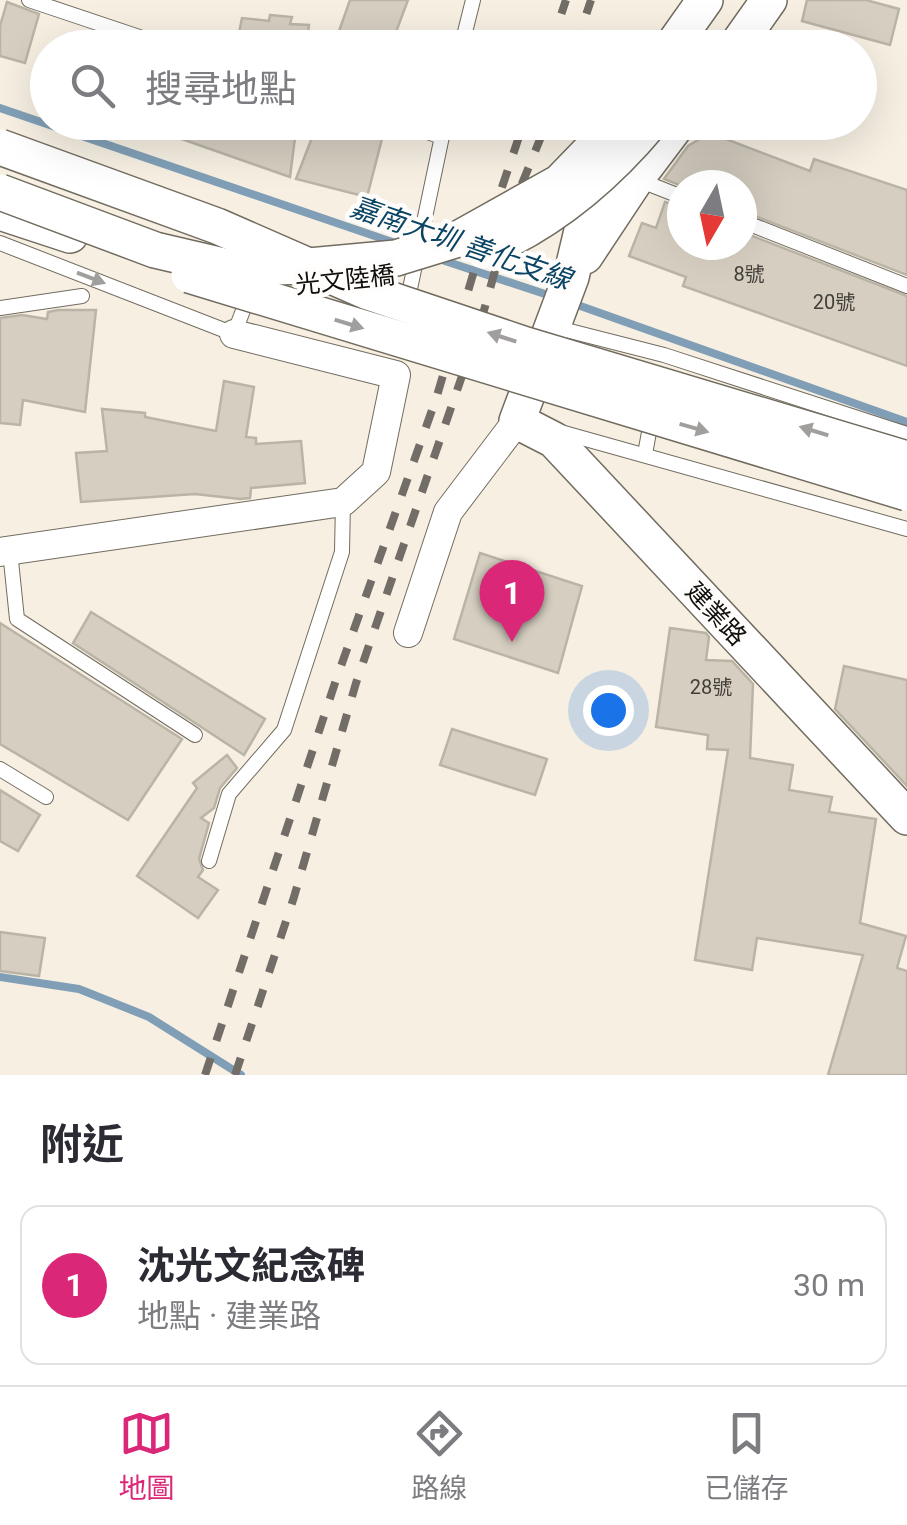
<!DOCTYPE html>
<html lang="zh-TW">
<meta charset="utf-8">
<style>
body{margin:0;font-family:Roboto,"Noto Sans TC",sans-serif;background:#f2f2f3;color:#2b2b33}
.compass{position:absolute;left:667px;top:170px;width:90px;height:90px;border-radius:50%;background:#fff;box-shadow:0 10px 40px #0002;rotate:189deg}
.you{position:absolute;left:608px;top:710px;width:35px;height:35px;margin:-25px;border:8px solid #fff;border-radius:50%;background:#1a73e8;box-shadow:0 0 0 15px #1a73e833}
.badge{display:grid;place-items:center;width:65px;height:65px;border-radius:50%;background:#db2777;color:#fff;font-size:32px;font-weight:700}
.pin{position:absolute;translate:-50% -82px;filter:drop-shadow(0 2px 5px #0008)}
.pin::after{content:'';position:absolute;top:52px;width:35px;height:30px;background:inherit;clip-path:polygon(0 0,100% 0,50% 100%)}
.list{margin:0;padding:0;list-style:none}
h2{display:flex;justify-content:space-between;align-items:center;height:130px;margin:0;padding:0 40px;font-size:42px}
h2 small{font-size:32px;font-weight:400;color:#7c7c81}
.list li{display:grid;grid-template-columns:65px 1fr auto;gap:30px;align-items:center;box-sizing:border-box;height:160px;margin:0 20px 20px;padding:0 20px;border:2px solid #e1e1e2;border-radius:20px}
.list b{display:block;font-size:38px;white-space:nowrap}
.list p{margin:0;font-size:32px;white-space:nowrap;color:#7c7c81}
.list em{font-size:32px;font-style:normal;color:#7c7c81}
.icon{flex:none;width:55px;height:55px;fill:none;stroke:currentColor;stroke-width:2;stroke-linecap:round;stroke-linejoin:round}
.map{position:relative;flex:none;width:907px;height:1075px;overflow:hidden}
.search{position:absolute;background:#fff;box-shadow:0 10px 40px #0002;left:30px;right:30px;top:30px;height:110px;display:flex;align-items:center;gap:25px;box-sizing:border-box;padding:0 35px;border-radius:55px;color:#7c7c81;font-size:38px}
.sheet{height:310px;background:#fff}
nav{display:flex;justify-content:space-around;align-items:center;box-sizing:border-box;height:140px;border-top:2px solid #e1e1e2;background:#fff;font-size:28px;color:#7c7c81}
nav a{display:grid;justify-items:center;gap:5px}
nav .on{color:#db2777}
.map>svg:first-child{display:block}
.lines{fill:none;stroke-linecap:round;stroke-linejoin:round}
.stream{stroke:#809fb6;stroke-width:8}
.building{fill:#d5cec1;stroke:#bab4a7;stroke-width:2.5}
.service-casing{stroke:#726c60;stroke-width:16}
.minor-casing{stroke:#726c60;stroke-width:30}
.tertiary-casing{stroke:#726c60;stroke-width:38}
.service{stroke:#fff;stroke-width:14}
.minor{stroke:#fff;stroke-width:28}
.tertiary{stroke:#fff;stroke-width:35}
.rail{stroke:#726d66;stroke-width:8;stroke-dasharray:18 18;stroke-linecap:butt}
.tertiary-bridge-casing{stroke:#726c60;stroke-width:38;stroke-linecap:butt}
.tertiary-bridge{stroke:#fff;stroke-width:35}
.oneway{fill:#a09f9d}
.labels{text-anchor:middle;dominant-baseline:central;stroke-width:9;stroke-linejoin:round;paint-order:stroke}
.number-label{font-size:20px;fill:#423f38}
.street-label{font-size:25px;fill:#110f0b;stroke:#fffdfb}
.water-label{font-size:28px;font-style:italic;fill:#0a4565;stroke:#fffdfb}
</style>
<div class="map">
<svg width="907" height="1075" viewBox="0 0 907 1075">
<rect width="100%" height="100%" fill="#f6efe2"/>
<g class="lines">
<!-- stream -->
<g class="stream">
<polyline points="0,108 398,244"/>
<polyline points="439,259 554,297"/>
<polyline points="572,303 907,422"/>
<polyline points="0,977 79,989 149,1017 241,1075"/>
</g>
</g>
<!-- building -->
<g class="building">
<polygon points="350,0 408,0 390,48 347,48 350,39 338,34"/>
<polygon points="807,0 866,0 899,9 890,45 802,21"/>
<polygon points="7,2 39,14 25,63 0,56 0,26"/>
<polygon points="270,15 292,17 290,24 309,25 306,48 236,48 242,18 269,21"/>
<polygon points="142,122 297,122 290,177 142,125"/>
<polygon points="318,122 368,122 385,127 367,197 296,179"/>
<polygon points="710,133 810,171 814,159 907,190 907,275 742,211 742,185 682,186 664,179 688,146"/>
<polygon points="665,202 682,207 682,245 742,245 742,232 907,296 907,366 683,286 686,277 629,256 642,223 656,228"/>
<polygon points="58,310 96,310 85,412 23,400 20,425 0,423 0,318 22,315 47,319 48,312"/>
<polygon points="224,381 254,387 246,437 256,438 256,444 301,441 305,483 251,488 250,498 240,499 195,494 81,502 76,453 107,451 102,409 145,413 145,417 216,431"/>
<polygon points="480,553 582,586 558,673 454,639"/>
<polygon points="91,612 265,719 244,755 73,643"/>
<polygon points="0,623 182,739 128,820 0,744"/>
<polygon points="670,628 706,633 709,637 706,660 732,661 753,684 750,758 793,765 789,790 832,797 829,812 876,819 860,923 906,936 897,968 907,971 907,1075 828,1075 863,955 757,938 752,970 695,960 728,750 707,749 708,735 656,727"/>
<polygon points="844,666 907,680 907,786 835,709"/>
<polygon points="452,729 547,759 535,795 440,765"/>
<polygon points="227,755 237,768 220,788 214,808 201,818 209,823 199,859 203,870 198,877 218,890 198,918 137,876 197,788 193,783"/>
<polygon points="0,790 40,815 18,851 0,841"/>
<polygon points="0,932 45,938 39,976 0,971"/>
</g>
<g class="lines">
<defs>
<g id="service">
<polyline points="29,0 172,48"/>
<polyline points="461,48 473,0"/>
<polyline points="398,122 442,137"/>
<polyline points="636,179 682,197"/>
<polyline points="742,221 907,286"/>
<polyline points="0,243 234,334 250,292"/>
<polyline points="407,303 445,122"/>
<polyline points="0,308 82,296"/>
<polyline points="554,327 664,355 907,434"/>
<polyline points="557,431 907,529"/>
<polyline points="645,454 652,416"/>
<polyline points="10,551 17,619 195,735"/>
<polyline points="0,769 46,797"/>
<polyline points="209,861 229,794 284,730 342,552 343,502"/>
</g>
<g id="minor">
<polyline points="0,552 343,502 376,472 396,375 234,334"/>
<polyline points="408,633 448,512 517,421"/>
</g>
<g id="tertiary">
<polyline points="671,48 705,0"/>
<polyline points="735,48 769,0"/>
<polyline points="598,163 571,277 517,421 554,440 907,817"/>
<polyline points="0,212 70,235"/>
<polyline points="585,256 636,179 679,122"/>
</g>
</defs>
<!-- service casing -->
<use href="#service" class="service-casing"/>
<!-- minor casing -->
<use href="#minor" class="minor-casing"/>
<!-- tertiary casing -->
<use href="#tertiary" class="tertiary-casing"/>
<!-- service -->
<use href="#service" class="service"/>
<!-- minor -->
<use href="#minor" class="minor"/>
<!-- tertiary -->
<use href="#tertiary" class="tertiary"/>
<!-- rail -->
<g class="rail">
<polyline points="550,48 566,0"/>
<polyline points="575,48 591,0"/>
<polyline points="205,1075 336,680 436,399 477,261 524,122"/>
<polyline points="235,1075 294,897 356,683 481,321 513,206 547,122"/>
</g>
<defs>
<g id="tertiary-bridge">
<polyline points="0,147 217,226 368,292 526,345 907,459"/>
<polyline points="0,192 155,250 232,268 309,266 396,258 458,239 560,182 618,122"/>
<path d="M484,251C550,223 605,177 651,122"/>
<polyline points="189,275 907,493"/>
</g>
</defs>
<!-- tertiary-bridge casing -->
<use href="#tertiary-bridge" class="tertiary-bridge-casing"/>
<!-- tertiary-bridge -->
<use href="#tertiary-bridge" class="tertiary-bridge"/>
</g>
<!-- one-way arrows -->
<defs><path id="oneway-solid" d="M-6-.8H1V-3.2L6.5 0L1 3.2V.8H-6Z" transform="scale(2.5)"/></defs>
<g class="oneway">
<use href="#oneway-solid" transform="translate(91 278) rotate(21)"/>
<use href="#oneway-solid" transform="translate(349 324) rotate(17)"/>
<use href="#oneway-solid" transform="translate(502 337) rotate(-162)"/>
<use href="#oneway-solid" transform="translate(694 428) rotate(16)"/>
<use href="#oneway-solid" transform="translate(814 431) rotate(-163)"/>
</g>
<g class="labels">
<!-- number labels -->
<g class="number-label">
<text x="749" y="274">8號</text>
<text x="834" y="302">20號</text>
<text x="711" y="687">28號</text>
</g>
<!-- street labels -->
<g class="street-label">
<text transform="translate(345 280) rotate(-6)">光文陸橋</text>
<text transform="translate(716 614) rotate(47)">建業路</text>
</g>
<!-- water labels -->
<g class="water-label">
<text transform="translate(461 243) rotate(19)">嘉南大圳 善化支線</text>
</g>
</g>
</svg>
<svg class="compass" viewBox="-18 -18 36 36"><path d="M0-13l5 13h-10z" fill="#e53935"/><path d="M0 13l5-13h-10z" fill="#7c7c81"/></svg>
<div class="you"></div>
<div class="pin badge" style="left:512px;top:642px">1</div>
<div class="search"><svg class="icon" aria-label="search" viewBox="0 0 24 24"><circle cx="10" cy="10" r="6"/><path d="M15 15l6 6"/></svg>搜尋地點</div>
</div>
<section class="sheet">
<h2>附近<small></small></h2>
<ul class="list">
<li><span class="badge">1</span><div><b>沈光文紀念碑</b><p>地點 · 建業路</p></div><em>30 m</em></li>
</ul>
</section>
<nav>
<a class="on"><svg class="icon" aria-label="map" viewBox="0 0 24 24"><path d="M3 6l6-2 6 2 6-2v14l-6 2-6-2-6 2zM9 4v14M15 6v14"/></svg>地圖</a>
<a><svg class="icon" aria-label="directions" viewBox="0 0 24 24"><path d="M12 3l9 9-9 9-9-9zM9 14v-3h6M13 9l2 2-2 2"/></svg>路線</a>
<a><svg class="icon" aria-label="saved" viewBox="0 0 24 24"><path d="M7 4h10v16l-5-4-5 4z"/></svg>已儲存</a>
</nav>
